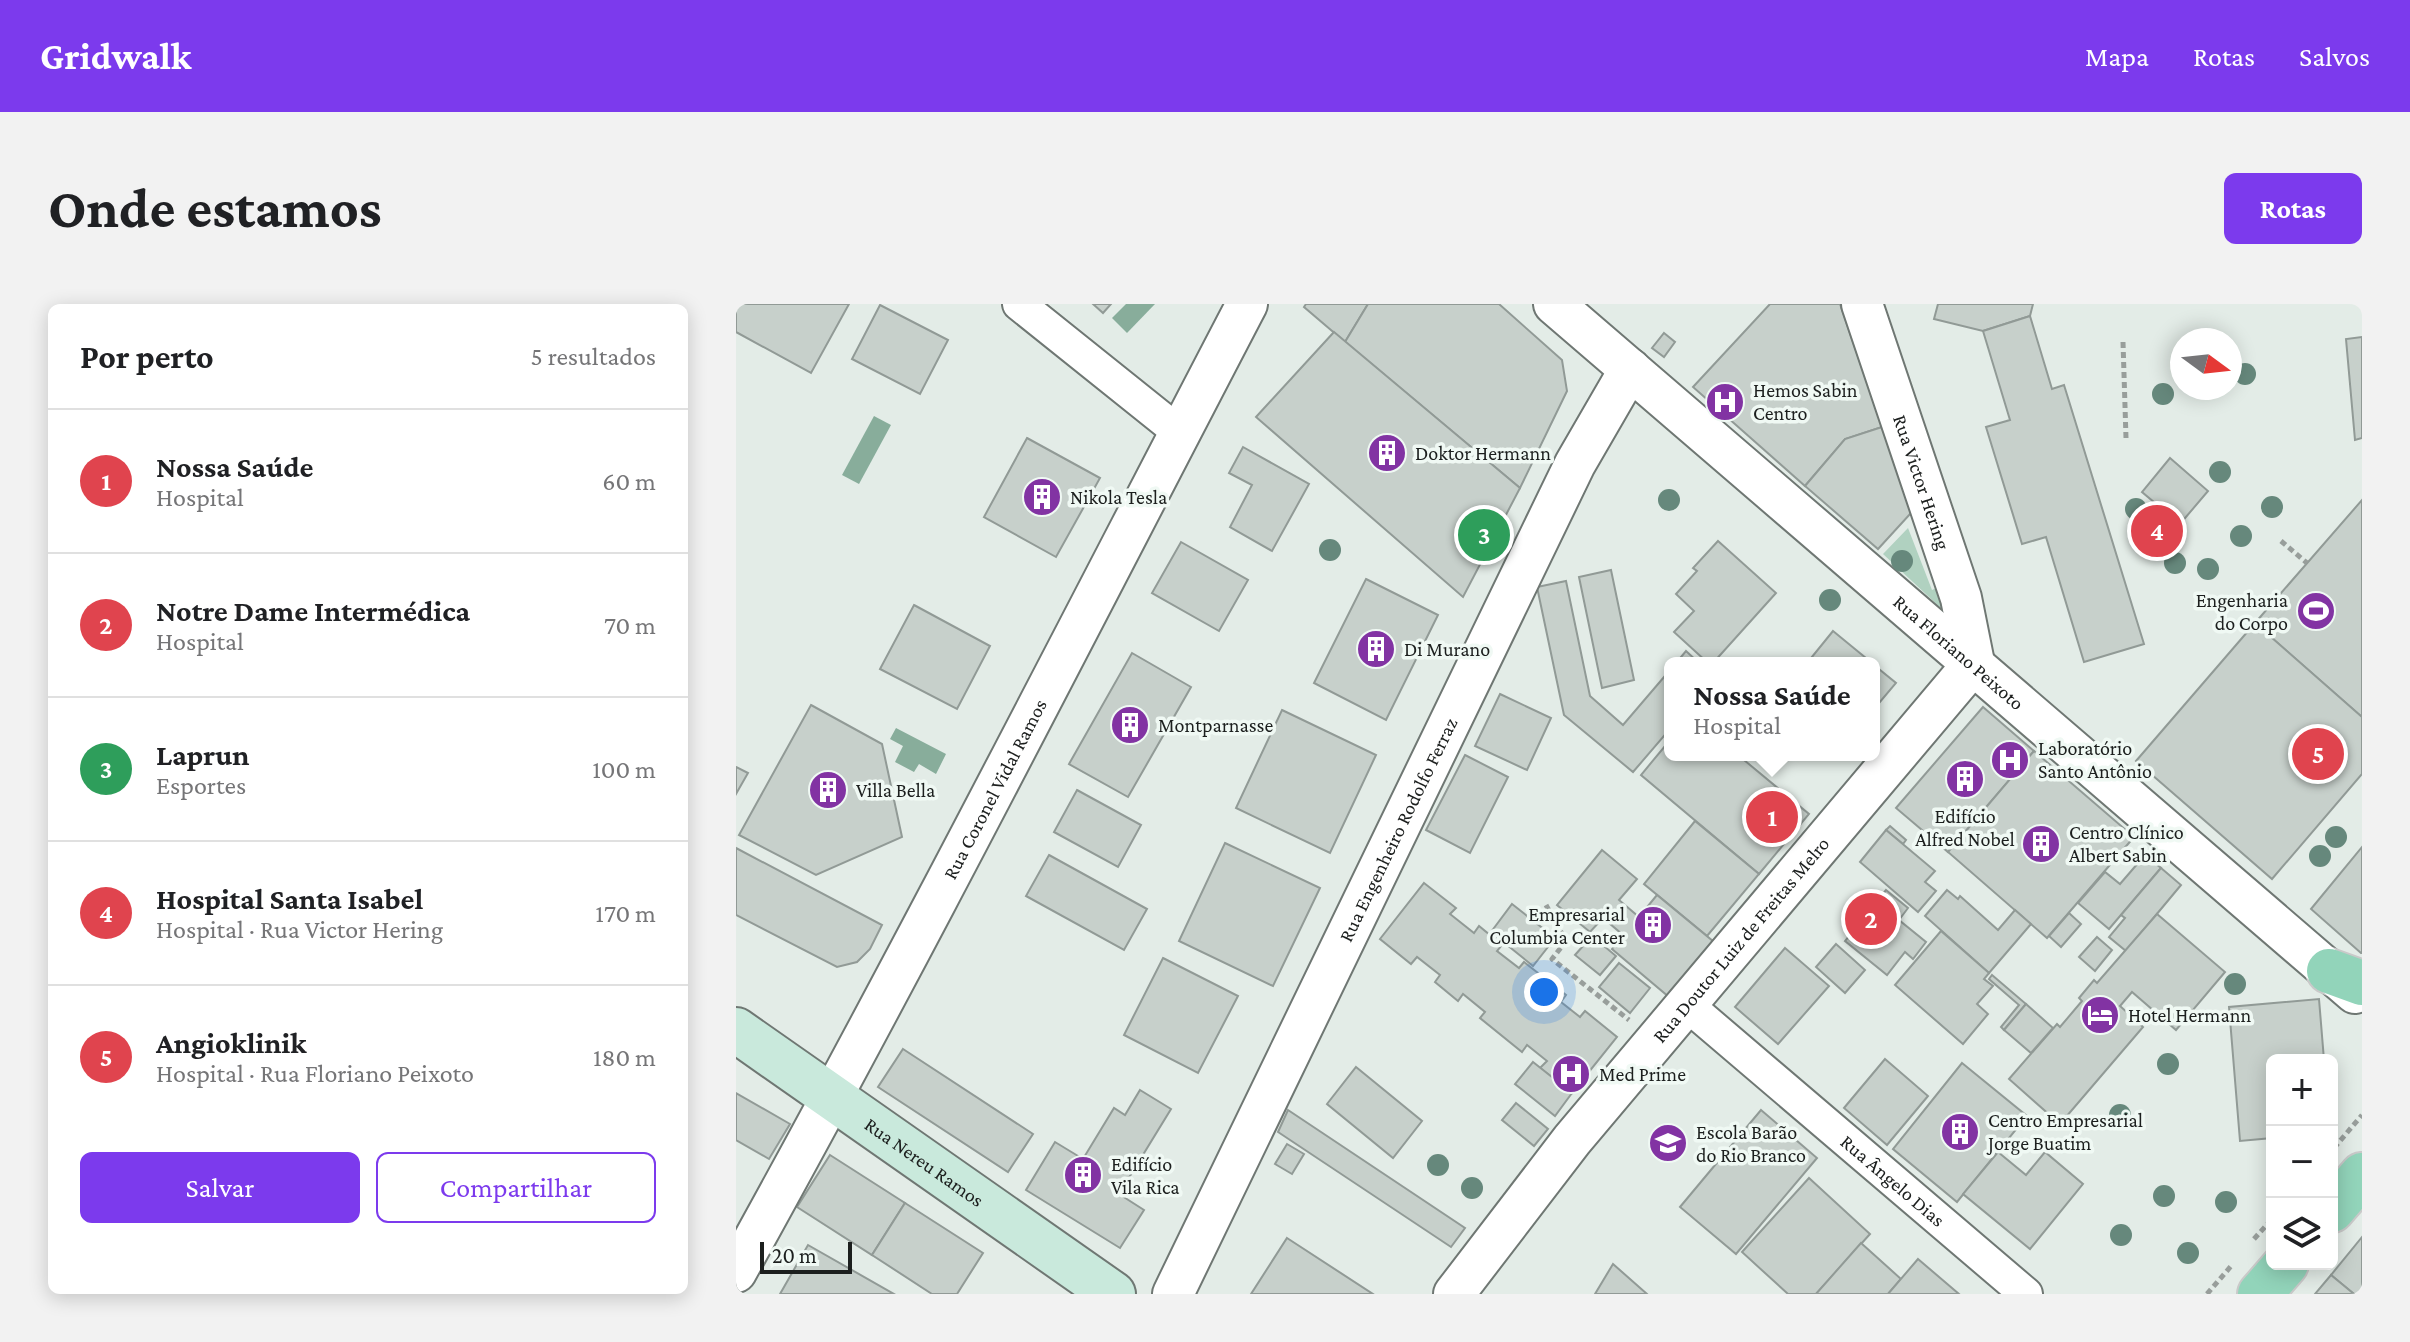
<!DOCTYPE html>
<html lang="pt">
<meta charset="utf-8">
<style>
body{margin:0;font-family:"Crimson Pro",serif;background:#f2f2f2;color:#202124}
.controls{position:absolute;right:24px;bottom:24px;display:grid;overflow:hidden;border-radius:12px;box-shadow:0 4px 20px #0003}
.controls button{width:72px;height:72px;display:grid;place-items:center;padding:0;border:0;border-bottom:2px solid #e0e0e0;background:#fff;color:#202124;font:40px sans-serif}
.compass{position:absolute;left:1434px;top:24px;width:72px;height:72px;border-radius:50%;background:#fff;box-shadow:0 4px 20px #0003;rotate:105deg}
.scale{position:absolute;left:24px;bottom:20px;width:92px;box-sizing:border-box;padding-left:8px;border:4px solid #1c1f1e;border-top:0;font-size:22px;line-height:28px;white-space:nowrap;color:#1c1f1e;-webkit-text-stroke:6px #f0f9f4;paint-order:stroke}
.you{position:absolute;left:808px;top:688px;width:28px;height:28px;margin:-20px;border:6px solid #fff;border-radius:50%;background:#1a73e8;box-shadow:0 0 0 12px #1a73e833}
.badge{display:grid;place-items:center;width:52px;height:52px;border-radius:50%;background:#7c3aed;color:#fff;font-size:26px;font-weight:700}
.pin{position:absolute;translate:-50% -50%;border:4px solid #fff;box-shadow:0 2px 8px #0006}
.popup{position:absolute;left:928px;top:353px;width:216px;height:104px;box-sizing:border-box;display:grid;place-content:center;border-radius:12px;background:#fff;filter:drop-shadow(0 2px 6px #0005);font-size:26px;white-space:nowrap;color:#757577}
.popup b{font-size:30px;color:#202124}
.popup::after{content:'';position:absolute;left:50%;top:100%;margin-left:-16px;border:16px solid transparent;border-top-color:#fff}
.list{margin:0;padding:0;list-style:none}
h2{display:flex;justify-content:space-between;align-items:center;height:104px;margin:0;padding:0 32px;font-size:34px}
h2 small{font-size:26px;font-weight:400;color:#757577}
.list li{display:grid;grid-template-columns:52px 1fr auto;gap:24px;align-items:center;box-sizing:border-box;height:144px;padding:0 32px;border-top:2px solid #e0e0e0}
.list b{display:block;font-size:30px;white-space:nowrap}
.list p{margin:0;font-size:26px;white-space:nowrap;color:#757577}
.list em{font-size:26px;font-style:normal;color:#757577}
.actions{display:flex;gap:16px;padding:24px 32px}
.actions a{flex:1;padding:18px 0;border:2px solid #7c3aed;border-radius:12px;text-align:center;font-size:28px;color:#7c3aed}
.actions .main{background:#7c3aed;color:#fff}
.icon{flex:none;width:44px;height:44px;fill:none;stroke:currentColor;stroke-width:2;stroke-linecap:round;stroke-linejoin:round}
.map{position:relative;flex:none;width:1626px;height:990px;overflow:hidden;border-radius:12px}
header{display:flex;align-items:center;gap:48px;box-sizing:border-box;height:112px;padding:0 40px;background:#7c3aed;color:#fff}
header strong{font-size:38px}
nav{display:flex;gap:44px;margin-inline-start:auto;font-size:28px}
.intro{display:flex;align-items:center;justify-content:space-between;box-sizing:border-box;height:192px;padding:0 48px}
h1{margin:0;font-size:56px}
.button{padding:20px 36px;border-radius:12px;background:#7c3aed;color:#fff;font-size:28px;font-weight:700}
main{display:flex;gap:48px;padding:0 48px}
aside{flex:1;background:#fff;border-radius:12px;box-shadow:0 4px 20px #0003}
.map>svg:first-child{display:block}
.green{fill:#b0d1c0}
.water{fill:#88ad9b}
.building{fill:#c7d0cb;stroke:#919a96;stroke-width:2}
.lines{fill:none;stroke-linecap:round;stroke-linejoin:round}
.minor-casing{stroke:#6f7773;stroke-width:36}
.tertiary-casing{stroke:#6f7773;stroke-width:44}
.secondary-casing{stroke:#6f7773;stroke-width:48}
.primary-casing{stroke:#c9c9c9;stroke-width:48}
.path{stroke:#989e9b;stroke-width:5;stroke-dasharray:6 4;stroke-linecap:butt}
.minor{stroke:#fff;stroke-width:32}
.tertiary{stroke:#fff;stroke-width:40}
.secondary{stroke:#c9e9dc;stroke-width:44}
.primary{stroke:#92d4ba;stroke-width:44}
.tree{fill:#66887c}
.labels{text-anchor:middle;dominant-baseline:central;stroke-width:7;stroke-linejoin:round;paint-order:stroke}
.poi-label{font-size:20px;fill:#1c1f1e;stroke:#f0f9f4;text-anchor:start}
.street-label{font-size:20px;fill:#1c1f1e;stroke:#f0f9f4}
</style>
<header>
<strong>Gridwalk</strong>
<nav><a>Mapa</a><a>Rotas</a><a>Salvos</a></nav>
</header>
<div class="intro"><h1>Onde estamos</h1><a class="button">Rotas</a></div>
<main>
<aside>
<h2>Por perto<small>5 resultados</small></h2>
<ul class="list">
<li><span class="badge" style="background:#e0444e">1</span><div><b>Nossa Saúde</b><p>Hospital</p></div><em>60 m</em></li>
<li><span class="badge" style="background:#e0444e">2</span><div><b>Notre Dame Intermédica</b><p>Hospital</p></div><em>70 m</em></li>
<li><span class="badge" style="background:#2e9e5b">3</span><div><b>Laprun</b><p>Esportes</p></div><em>100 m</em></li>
<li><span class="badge" style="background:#e0444e">4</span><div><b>Hospital Santa Isabel</b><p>Hospital · Rua Victor Hering</p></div><em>170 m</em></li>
<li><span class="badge" style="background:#e0444e">5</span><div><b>Angioklinik</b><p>Hospital · Rua Floriano Peixoto</p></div><em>180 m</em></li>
</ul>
<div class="actions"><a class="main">Salvar</a><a>Compartilhar</a></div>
</aside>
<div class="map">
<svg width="1626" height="990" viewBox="0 0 1626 990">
<rect width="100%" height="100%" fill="#e3ece7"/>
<!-- green -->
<polygon class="green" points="1172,224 1196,286 1211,279 1222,320 1147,250"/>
<!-- water -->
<g class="water">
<polygon points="390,0 419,0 391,29 376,14"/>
<polygon points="138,112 155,121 123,180 106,171"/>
<polygon points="160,424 210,450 200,470 183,460 178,468 159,458 167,442 154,435"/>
</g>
<!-- building -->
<g class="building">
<polygon points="0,0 113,0 75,69 0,28"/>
<polygon points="357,0 375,0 367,9"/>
<polygon points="570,0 632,0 609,38 568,3"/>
<polygon points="632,0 763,0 826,56 831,87 784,184 609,38"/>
<polygon points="1034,0 1104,0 1146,123 1109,135 1069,182 957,83"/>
<polygon points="1202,0 1297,0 1294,12 1247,27 1198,15"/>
<polygon points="144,1 212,36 184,90 116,55"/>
<polygon points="1294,12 1316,85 1328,81 1408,340 1348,358 1310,233 1286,240 1250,123 1274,116 1247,27"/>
<polygon points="598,28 784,184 727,293 520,113"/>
<polygon points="928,29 939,38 928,53 916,44"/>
<polygon points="1626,33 1626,134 1619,136 1610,35"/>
<polygon points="1146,123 1175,209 1142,245 1069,182 1109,135"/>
<polygon points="291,134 364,174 320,253 248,213"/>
<polygon points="507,143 573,180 536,247 494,223 516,181 493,169"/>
<polygon points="1434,154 1472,187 1444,220 1406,188"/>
<polygon points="1626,196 1626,413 1519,319"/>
<polygon points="982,237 1040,289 977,359 972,359 938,328 958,307 940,290 961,267 957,264"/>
<polygon points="445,238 512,276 483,327 416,289"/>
<polygon points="875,266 898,376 866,384 843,273"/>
<polygon points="630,275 702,311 650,416 578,379"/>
<polygon points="830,277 854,392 887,421 934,366 934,425 897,468 828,411 801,283"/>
<polygon points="178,301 254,342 221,405 144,365"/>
<polygon points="1519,319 1626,413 1626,470 1536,575 1400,457"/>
<polygon points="1097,327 1136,359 1071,359"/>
<polygon points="950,347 963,359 940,359"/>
<polygon points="396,349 455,383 392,493 333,460"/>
<polygon points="1138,361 1160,379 1138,405"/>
<polygon points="764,390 815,414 791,466 739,442"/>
<polygon points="75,401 146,440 166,533 80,571 3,531"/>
<polygon points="1247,403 1298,447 1212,548 1160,504"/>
<polygon points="546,406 640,451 594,549 500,504"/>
<polygon points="934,436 934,451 1002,451 1073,510 1023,570 905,471"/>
<polygon points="1298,447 1398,533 1311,634 1212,548"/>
<polygon points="729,451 772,473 734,549 690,526"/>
<polygon points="0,463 12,469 0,490"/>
<polygon points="341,486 405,521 382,563 318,528"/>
<polygon points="959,517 1023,570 971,632 908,580"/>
<polygon points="1154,522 1170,536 1167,540 1150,526"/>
<polygon points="1150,526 1199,567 1189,578 1200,587 1182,608 1124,558"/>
<polygon points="489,539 584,584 537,682 443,637"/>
<polygon points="1626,543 1626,649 1625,649 1575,605"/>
<polygon points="0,544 146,621 134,645 121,658 101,663 0,611"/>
<polygon points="866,546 901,575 883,596 903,613 921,591 978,638 933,693 876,645 887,631 867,614 854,628 821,601"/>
<polygon points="313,551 411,605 388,646 290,592"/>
<polygon points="1409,551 1425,564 1373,625 1342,599 1369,568 1384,580"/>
<polygon points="1425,564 1445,581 1390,647 1373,633 1389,614 1385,611"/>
<polygon points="688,579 720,604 714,610 738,629 743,622 766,641 761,647 783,664 788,658 830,691 825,698 844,713 849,707 881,733 836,789 804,764 811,757 791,741 786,748 744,714 749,708 727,690 722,697 699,678 704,671 681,653 675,660 644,635"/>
<polygon points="1150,586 1172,604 1163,616 1190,638 1177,655 1169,648 1151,671 1109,637"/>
<polygon points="1211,586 1222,595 1224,592 1262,626 1279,606 1295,620 1253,669 1189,612"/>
<polygon points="776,600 819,634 797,662 755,628"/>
<polygon points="1333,609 1345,620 1325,643 1313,632"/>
<polygon points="1421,610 1489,668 1440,726 1396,688 1384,702 1407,723 1324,820 1273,775 1321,720 1324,723 1346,697 1343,694 1358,676 1361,679"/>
<polygon points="1205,627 1253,669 1248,675 1257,682 1241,700 1252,710 1227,740 1159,681"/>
<polygon points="856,632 880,652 864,671 839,651"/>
<polygon points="1361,633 1376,646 1359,667 1343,653"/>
<polygon points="1100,640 1129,666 1109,689 1080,663"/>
<polygon points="1049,644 1093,682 1042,740 999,703"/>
<polygon points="427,654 502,692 462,769 388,731"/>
<polygon points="883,659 914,684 894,709 863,683"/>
<polygon points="1256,671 1290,700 1268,726 1265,723 1283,701 1253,675"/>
<polygon points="1583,695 1588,756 1536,756 1536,834 1504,837 1493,703"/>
<polygon points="1290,700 1317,724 1295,749 1268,726"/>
<polygon points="167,745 297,830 272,868 142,783"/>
<polygon points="1149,755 1192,792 1151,841 1108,804"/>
<polygon points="797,758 836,789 819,812 779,780"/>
<polygon points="1226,759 1291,812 1221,898 1157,845"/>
<polygon points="620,763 686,817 657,854 591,800"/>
<polygon points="404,786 435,805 383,890 408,906 384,944 290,886 319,838 347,855 378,804 389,811"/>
<polygon points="0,789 54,820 33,855 0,836"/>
<polygon points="780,799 812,825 798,842 766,816"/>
<polygon points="552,806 729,924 715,943 542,828"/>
<polygon points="1025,806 1081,854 1000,950 944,903"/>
<polygon points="551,840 568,850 556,870 539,860"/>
<polygon points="1262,848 1290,871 1309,848 1347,880 1294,945 1227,890"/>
<polygon points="94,851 169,899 136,951 61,903"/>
<polygon points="1073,874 1134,930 1080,990 1052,990 1006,948"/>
<polygon points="169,899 247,949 221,990 196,990 136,951"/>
<polygon points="1626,933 1626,990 1618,990 1595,971"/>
<polygon points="551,934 637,990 515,990"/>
<polygon points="1125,939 1165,975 1152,990 1080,990"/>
<polygon points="72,941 158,990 44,990"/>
<polygon points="1182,955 1223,990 1152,990"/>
<polygon points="877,960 911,990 859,990"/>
<polygon points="1595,971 1618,990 1579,990"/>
</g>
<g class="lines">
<defs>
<g id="minor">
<polyline points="283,0 444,129"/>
<path id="s1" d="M950,700L1290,990"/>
</g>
<g id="tertiary">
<path id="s2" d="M818,0L1619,689"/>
<path id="s3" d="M1126,0L1225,294L1238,359"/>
<path id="s4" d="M0,968C177,649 342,324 511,0"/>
<path id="s5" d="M437,990L839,160L894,65"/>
<path id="s6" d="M718,990L836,836L1238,359"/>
</g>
<g id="secondary">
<path id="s7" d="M0,726L377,990"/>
</g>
<g id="primary">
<polyline points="1593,667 1626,679"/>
<polyline points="1596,906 1626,871"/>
<polyline points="1524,990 1550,960"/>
</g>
</defs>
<!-- minor casing -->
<use href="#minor" class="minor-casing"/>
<!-- tertiary casing -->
<use href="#tertiary" class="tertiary-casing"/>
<!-- secondary casing -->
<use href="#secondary" class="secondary-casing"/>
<!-- primary casing -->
<use href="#primary" class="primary-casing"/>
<!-- path -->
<g class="path">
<polyline points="1387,38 1390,134"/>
<polyline points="1545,237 1571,259"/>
<polyline points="810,601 830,637 816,655 893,716"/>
<polyline points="1598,844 1626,811"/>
<polyline points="1518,935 1536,915"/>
<polyline points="1471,990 1496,961"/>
</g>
<!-- minor -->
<use href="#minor" class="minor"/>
<!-- tertiary -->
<use href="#tertiary" class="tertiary"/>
<!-- secondary -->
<use href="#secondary" class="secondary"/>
<!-- primary -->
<use href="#primary" class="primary"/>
</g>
<!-- trees -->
<g class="tree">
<circle cx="1509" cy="70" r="11"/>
<circle cx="1427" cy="90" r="11"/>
<circle cx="1484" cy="168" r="11"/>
<circle cx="933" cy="196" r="11"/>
<circle cx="1536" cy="203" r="11"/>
<circle cx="1400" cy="205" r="11"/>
<circle cx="1505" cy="232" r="11"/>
<circle cx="594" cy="246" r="11"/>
<circle cx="1166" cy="257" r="11"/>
<circle cx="1439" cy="259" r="11"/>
<circle cx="1472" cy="265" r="11"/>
<circle cx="1094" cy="296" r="11"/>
<circle cx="1600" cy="533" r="11"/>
<circle cx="1584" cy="552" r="11"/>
<circle cx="1499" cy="680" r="11"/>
<circle cx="1432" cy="760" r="11"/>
<circle cx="1384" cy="811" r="11"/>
<circle cx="702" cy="861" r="11"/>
<circle cx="736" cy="884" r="11"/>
<circle cx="1428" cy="892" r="11"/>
<circle cx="1490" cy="898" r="11"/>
<circle cx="1385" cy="931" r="11"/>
<circle cx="1452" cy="949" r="11"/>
</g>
<!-- icons -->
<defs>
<symbol id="hospital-disc" viewBox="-11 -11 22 22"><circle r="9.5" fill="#8233a3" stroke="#f0f9f4"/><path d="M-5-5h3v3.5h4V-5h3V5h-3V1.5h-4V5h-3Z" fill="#fff"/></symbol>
<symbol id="building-disc" viewBox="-11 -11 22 22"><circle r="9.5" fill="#8233a3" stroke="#f0f9f4"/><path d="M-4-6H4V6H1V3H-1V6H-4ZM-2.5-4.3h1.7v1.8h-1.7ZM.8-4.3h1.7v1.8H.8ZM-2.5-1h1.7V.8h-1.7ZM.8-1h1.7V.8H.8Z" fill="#fff"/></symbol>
<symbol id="stadium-disc" viewBox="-11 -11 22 22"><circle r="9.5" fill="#8233a3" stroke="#f0f9f4"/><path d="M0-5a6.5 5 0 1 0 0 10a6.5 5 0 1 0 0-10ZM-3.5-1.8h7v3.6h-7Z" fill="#fff"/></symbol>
<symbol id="hotel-disc" viewBox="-11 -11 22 22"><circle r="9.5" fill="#8233a3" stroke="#f0f9f4"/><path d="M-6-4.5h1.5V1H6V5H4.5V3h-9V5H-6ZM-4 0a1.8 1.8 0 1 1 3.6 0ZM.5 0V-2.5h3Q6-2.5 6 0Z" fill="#fff"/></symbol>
<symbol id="school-disc" viewBox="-11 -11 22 22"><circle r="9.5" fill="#8233a3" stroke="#f0f9f4"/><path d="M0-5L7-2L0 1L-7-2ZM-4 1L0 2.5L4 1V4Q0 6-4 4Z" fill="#fff"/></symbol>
</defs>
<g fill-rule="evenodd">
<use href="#hospital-disc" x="967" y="76" width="44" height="44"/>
<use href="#building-disc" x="629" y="127" width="44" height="44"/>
<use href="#building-disc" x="284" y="171" width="44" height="44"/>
<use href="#stadium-disc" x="1558" y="285" width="44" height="44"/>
<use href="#building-disc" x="618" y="323" width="44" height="44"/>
<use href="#building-disc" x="372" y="399" width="44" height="44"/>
<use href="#hospital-disc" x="1252" y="434" width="44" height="44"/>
<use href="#building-disc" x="1207" y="453" width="44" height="44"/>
<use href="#building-disc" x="70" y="464" width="44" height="44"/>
<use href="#building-disc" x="1283" y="518" width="44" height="44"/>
<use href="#building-disc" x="895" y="599" width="44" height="44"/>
<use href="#hotel-disc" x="1342" y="689" width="44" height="44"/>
<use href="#hospital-disc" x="813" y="748" width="44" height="44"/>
<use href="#building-disc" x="1202" y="806" width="44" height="44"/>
<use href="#school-disc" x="910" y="817" width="44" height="44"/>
<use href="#building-disc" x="325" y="849" width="44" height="44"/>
</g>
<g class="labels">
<!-- poi labels -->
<g class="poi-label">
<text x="1017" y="86">Hemos Sabin<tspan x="1017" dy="23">Centro</tspan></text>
<text x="679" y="149">Doktor Hermann</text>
<text x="334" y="193">Nikola Tesla</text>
<text x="1552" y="296" text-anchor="end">Engenharia<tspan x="1552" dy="23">do Corpo</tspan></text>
<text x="668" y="345">Di Murano</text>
<text x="422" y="421">Montparnasse</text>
<text x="1302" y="444">Laboratório<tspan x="1302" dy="23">Santo Antônio</tspan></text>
<text x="120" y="486">Villa Bella</text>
<text x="1229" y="512" text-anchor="middle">Edifício<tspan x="1229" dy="23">Alfred Nobel</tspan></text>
<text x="1333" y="528">Centro Clínico<tspan x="1333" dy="23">Albert Sabin</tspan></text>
<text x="889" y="610" text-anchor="end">Empresarial<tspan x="889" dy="23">Columbia Center</tspan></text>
<text x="1392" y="711">Hotel Hermann</text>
<text x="863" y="770">Med Prime</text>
<text x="1252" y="816">Centro Empresarial<tspan x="1252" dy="23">Jorge Buatim</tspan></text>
<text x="960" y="828">Escola Barão<tspan x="960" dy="23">do Rio Branco</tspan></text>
<text x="375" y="860">Edifício<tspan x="375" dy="23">Vila Rica</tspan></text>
</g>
<!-- street labels -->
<g class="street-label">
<text stroke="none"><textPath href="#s3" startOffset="188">Rua Victor Hering</textPath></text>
<text stroke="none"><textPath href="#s2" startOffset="534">Rua Floriano Peixoto</textPath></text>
<text stroke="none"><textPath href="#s4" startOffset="548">Rua Coronel Vidal Ramos</textPath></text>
<text stroke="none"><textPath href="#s5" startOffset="516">Rua Engenheiro Rodolfo Ferraz</textPath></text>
<text stroke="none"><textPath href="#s6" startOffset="456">Rua Doutor Luiz de Freitas Melro</textPath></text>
<text stroke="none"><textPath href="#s7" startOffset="230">Rua Nereu Ramos</textPath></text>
<text stroke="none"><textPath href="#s1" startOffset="272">Rua Ângelo Dias</textPath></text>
</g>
</g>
</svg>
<div class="controls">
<button>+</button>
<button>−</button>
<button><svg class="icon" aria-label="layers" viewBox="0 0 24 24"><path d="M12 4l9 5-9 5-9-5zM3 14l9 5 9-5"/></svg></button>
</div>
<svg class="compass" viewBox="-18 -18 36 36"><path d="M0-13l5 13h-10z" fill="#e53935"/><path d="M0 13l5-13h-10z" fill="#757577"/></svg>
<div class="scale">20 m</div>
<div class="you"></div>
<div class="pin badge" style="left:1036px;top:513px;background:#e0444e">1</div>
<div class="popup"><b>Nossa Saúde</b>Hospital</div>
<div class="pin badge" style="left:1135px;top:615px;background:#e0444e">2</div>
<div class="pin badge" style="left:748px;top:231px;background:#2e9e5b">3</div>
<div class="pin badge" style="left:1421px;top:227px;background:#e0444e">4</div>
<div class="pin badge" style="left:1582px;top:450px;background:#e0444e">5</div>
</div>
</main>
